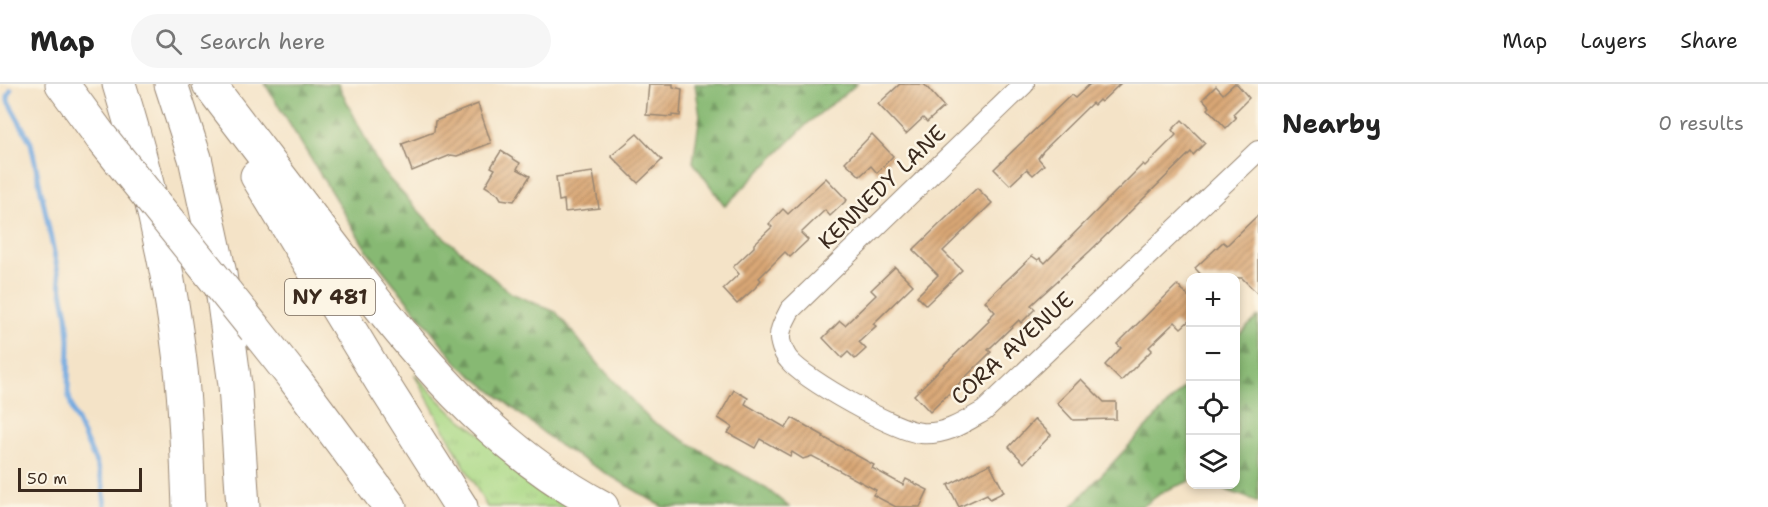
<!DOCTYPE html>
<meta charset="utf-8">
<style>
body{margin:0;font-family:"Shantell Sans",sans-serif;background:#f6f6f6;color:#222}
.controls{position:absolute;right:18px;bottom:18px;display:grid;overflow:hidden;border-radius:12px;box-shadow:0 3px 9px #0003}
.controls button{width:54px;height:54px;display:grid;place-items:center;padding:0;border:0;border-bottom:2px solid #e0e0e0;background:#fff;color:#222;font:30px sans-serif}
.scale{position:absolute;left:18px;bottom:15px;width:124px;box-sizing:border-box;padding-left:6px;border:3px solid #3b2a1e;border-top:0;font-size:16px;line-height:21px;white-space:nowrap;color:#3b2a1e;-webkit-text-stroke:4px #fcf5e5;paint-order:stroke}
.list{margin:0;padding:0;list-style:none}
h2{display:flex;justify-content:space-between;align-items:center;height:78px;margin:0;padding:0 24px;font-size:26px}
h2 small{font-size:20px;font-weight:400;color:#767676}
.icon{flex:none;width:33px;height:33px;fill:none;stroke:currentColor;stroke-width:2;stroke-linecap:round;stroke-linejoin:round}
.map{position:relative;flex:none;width:1258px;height:423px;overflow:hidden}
header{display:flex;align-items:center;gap:36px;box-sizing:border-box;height:84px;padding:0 30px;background:#fff;border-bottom:2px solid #e0e0e0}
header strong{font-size:28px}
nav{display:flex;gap:33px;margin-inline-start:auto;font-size:21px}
.search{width:420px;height:54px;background:#f6f6f6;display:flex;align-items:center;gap:15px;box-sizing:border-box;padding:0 21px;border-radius:33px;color:#767676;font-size:22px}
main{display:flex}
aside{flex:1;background:#fff}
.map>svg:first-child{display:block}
.grass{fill:url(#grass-tufts);stroke:#728252;stroke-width:1.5}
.forest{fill:url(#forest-firs);stroke:#617248;stroke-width:1.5}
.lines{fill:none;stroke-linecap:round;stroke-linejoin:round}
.stream{stroke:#72a9e0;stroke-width:5}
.building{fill:url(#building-hatch)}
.street-casing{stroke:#988672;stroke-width:22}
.highway-casing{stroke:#988672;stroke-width:35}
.street{stroke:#fff;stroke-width:20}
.highway{stroke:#fff;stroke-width:33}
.highway-bridge-casing{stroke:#988672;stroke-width:35;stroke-linecap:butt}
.highway-bridge{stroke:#fff;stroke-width:33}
.labels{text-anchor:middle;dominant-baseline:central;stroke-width:5;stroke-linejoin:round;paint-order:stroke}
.shield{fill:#fcf5e5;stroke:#75675a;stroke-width:1.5}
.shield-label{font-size:21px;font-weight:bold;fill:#3b2a1e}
.street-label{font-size:22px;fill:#3b2a1e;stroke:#fcf5e5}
</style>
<header>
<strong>Map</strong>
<div class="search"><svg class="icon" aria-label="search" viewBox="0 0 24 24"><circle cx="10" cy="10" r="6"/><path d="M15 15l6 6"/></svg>Search here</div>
<nav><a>Map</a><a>Layers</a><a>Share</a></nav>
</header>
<main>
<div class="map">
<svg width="1258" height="423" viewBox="0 0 1258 423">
<defs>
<pattern id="grass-tufts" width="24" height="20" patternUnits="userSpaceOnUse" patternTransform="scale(1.5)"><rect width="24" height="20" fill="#aad986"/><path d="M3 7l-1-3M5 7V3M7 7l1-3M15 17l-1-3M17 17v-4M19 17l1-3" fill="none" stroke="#93ba73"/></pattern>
<pattern id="forest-firs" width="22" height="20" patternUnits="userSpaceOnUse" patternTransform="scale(1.5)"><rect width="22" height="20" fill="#87b973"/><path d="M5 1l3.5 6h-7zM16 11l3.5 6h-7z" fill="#70975e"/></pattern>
<pattern id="building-hatch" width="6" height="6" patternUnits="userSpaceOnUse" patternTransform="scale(1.5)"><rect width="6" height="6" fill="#d9a776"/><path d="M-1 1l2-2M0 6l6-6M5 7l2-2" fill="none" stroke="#b18860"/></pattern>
</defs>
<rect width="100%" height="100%" fill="#fcf5e5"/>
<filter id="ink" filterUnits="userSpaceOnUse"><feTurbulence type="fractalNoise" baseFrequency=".0167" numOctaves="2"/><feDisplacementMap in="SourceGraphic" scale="12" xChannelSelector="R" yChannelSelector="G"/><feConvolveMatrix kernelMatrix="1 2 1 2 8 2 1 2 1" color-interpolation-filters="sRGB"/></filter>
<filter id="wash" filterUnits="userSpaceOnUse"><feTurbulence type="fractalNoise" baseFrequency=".008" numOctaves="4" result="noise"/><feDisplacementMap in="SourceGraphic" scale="24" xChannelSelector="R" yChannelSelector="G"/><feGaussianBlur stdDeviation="1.35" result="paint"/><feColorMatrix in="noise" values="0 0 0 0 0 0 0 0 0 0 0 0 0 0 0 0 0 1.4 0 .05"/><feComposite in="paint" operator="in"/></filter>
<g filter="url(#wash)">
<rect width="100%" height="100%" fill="#f4e3c7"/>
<!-- grass -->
<polygon class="grass" points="414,290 449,326 575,423 487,423"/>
<!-- forest -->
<g class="forest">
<polygon points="265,0 338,0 381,86 439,149 511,209 556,228 601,283 651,337 767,405 789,423 663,423 560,362 459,281 366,165"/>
<polygon points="695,0 857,0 808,39 725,122 693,78 700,31"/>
<polygon points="1258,233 1258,418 1213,401 1236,400 1236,253"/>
<polygon points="1190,297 1190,397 1164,407 1142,423 1071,423"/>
</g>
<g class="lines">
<!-- stream -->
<polyline class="stream" points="11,6 8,12 8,17 31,59 67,231 69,256 68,309 73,328 96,379 103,401 105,423"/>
</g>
<g id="blocks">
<!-- building -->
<g class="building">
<polygon points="649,0 673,0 673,3 682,5 680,32 672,31 672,33 646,31"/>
<polygon points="900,0 924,0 944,23 927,38 923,34 906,50 878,20"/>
<polygon points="1090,0 1120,0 1101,18 1099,16 1094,21 1092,19 1043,67 1038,74 1044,81 1033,91 1027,85 1010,101 994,85 1071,11 1075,14"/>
<polygon points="1234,0 1237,0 1249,14 1233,30 1236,34 1226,44 1208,25 1210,23 1203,15 1216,2 1223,10"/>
<polygon points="478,20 491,59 457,72 451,71 412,87 402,60 434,48 435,37"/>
<polygon points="1182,36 1205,59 1193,71 1191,68 1090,167 1031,221 1035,225 1021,239 1019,236 988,266 991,268 930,328 914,311 989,237 988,235 995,228 985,217 1032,172 1038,176 1040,174 1045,179 1143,80 1145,82 1176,51 1172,46"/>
<polygon points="637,50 662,76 638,99 611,72"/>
<polygon points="872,50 893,72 877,89 871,82 860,92 845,78"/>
<polygon points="501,67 520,79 517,85 530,92 514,117 501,115 498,110 485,102 495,85 491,83"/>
<polygon points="593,88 599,124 565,128 564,116 559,117 556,93"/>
<polygon points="826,94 847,116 830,132 825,126 801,149 808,156 790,173 785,168 759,194 761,196 755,204 737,220 723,205 739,190 733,183 754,163 754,160 772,143 769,140 783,125 788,130"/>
<polygon points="977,104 992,119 943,167 962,186 926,221 917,212 938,191 913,166"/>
<polygon points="1258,131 1258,210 1242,194 1204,194 1195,184 1223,158 1227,161"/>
<polygon points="895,183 913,201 873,240 876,242 859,258 866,265 855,275 848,268 842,274 823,254 840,237 845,241 876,211 871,206"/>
<polygon points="1177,201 1191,215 1191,235 1181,244 1175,238 1149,263 1152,266 1121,297 1105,281 1121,264 1117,260"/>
<polygon points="1081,295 1104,318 1116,318 1116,335 1073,336 1057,319"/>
<polygon points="734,306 748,314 745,320 786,344 792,334 824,352 823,353 874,381 872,384 903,401 906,395 928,406 920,423 896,423 873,411 876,406 812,372 803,375 792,368 790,372 760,355 755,364 728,349 732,343 718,334"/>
<polygon points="1035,335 1051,351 1024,379 1009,363"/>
<polygon points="990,380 1004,408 990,415 987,410 959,423 948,401"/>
</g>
</g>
</g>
<g filter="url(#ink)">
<use href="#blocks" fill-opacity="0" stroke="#988672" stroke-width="1.5"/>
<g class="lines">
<defs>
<path id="street" d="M1024,0L790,226C785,236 777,248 781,260C782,265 786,273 789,276C805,296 896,347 921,349C946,351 963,339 984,327L1258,67"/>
<g id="highway">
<polyline points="62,0 101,53"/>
<path d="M119,0C147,90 169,183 180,277C186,325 187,374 189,423"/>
<polyline points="171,0 195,74 220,190 235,301 243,423"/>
<path d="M209,0C252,57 296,113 339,170C416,270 488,362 602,423"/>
<polyline points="257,92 381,297 461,423"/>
<polyline points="255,245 293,293 390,423"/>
</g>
</defs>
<!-- street casing -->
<use href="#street" class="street-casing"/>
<!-- highway casing -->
<use href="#highway" class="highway-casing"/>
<!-- street -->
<use href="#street" class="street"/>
<!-- highway -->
<use href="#highway" class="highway"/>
<defs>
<polyline id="highway-bridge" points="101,53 255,245"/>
</defs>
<!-- highway-bridge casing -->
<use href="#highway-bridge" class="highway-bridge-casing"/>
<!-- highway-bridge -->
<use href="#highway-bridge" class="highway-bridge"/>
</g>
</g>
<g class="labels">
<!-- shield labels -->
<rect class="shield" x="285" y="195" width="90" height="36" rx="4.5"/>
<g class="shield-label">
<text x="330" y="213">NY 481</text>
</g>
<!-- street labels -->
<g class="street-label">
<text transform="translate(882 103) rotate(-44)">KENNEDY LANE</text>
<text transform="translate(1012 264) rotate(-42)">CORA AVENUE</text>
</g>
</g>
</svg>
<div class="controls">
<button>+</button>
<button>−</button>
<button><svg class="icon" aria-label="locate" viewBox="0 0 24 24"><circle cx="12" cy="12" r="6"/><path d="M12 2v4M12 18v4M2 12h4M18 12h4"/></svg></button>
<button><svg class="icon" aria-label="layers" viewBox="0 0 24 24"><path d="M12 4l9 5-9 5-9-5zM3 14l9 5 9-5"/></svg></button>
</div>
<div class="scale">50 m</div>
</div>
<aside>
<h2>Nearby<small>0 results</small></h2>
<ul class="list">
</ul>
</aside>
</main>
